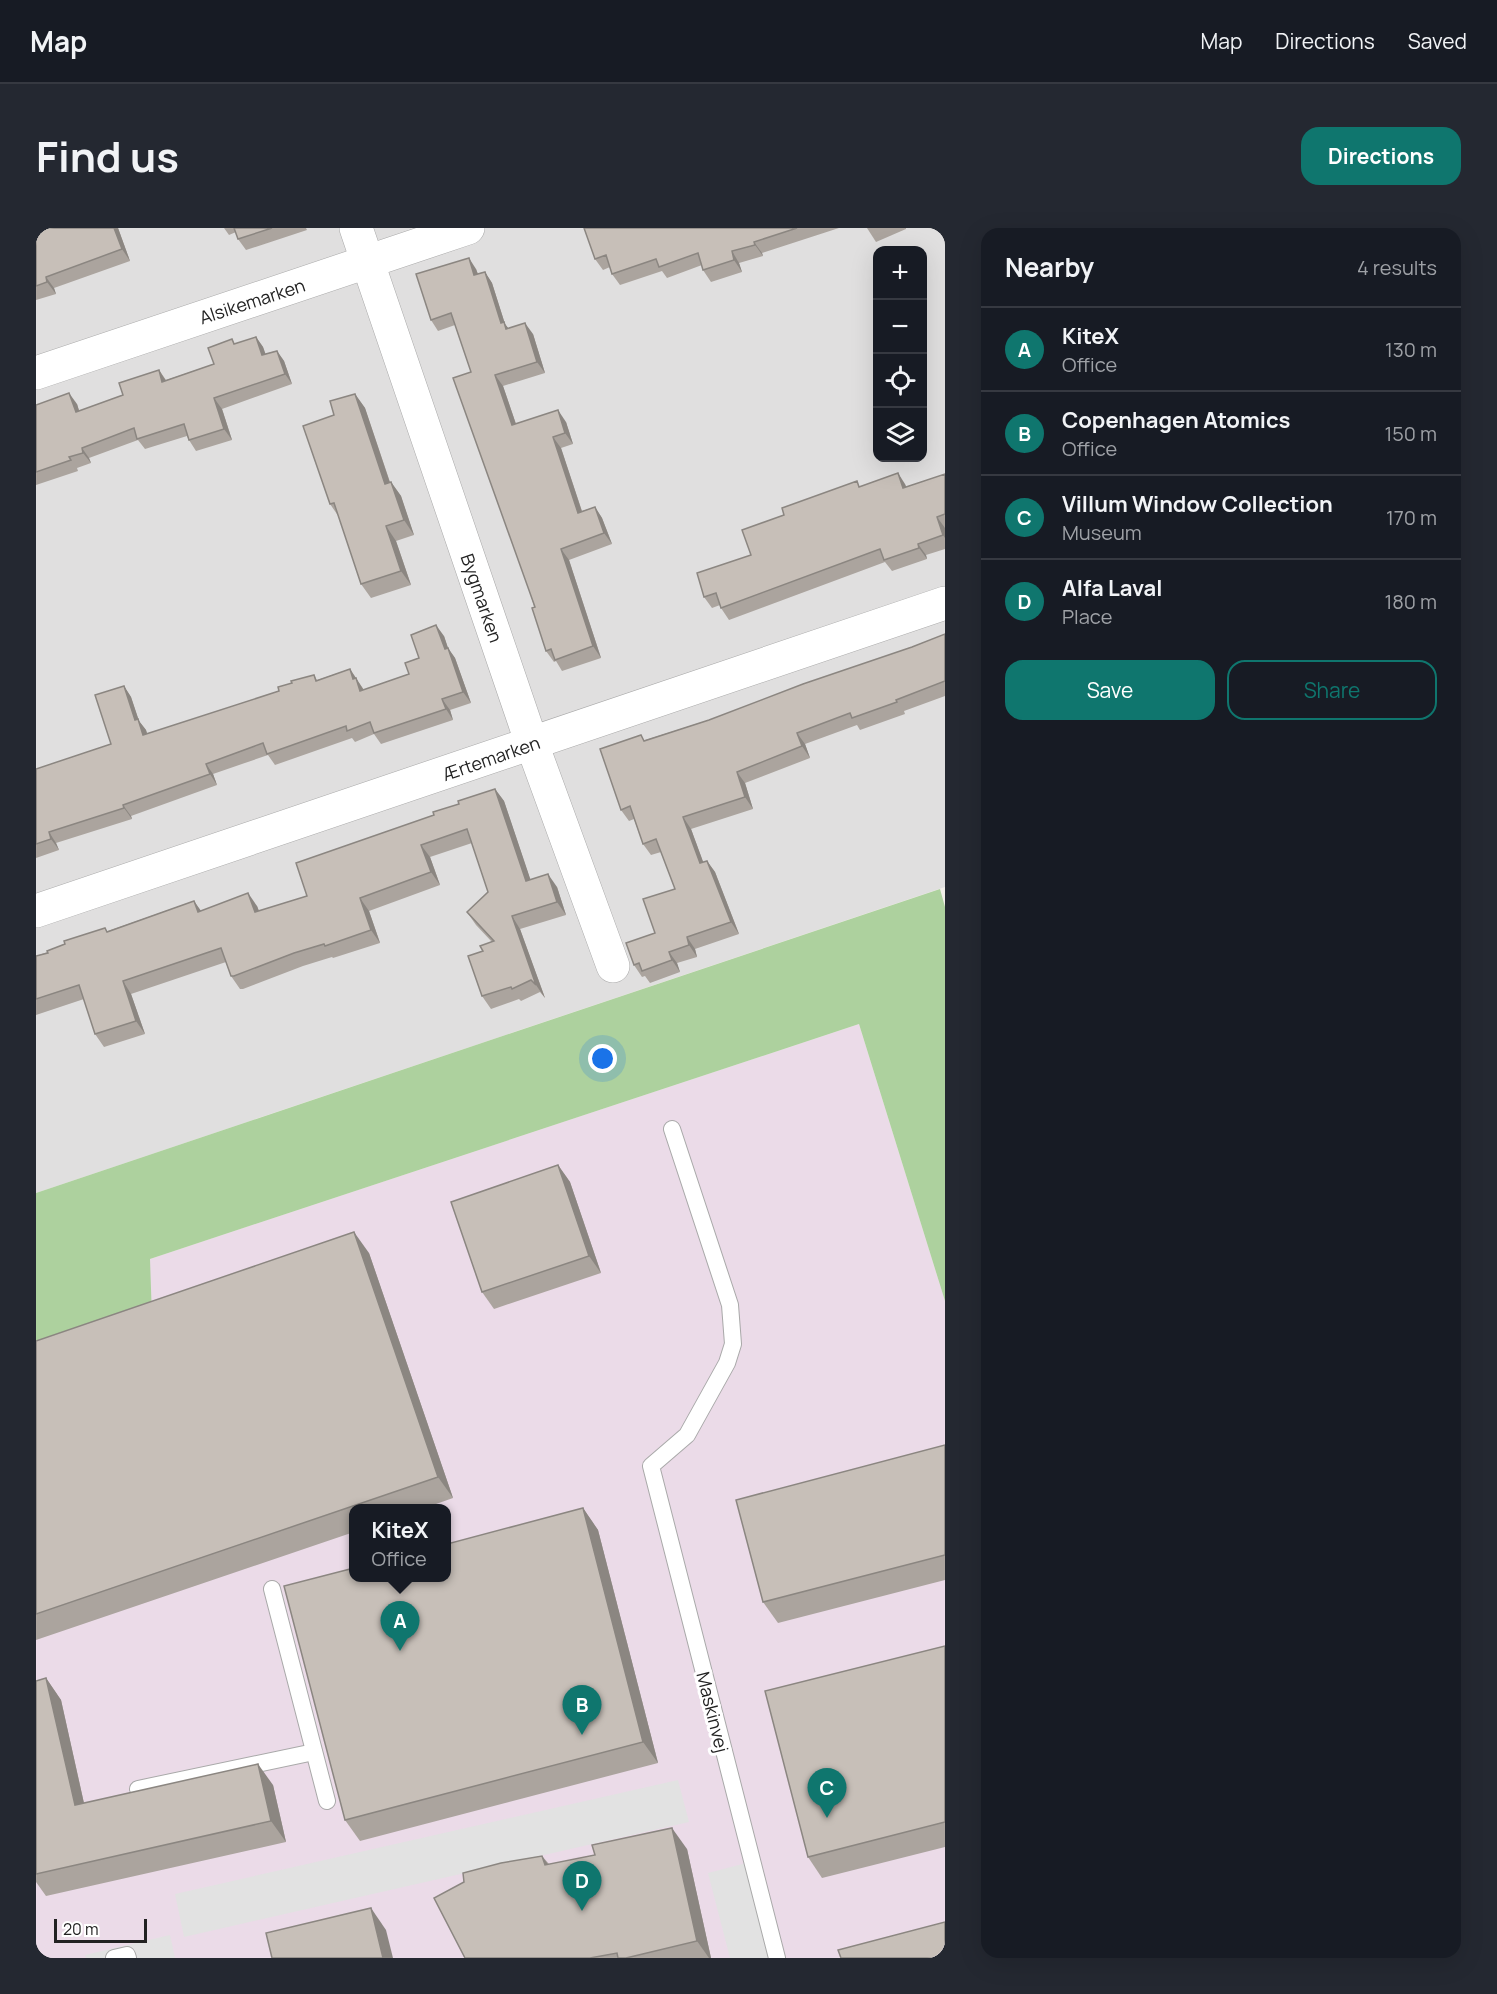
<!DOCTYPE html>
<meta charset="utf-8">
<style>
body{margin:0;font-family:Manrope,sans-serif;background:#242831;color:#f1f3f6}
.controls{position:absolute;right:18px;top:18px;display:grid;overflow:hidden;border-radius:12px;box-shadow:0 6px 24px #0002}
.controls button{width:54px;height:54px;display:grid;place-items:center;padding:0;border:0;border-bottom:2px solid #363941;background:#171b24;color:#f1f3f6;font:30px sans-serif}
.scale{position:absolute;left:18px;bottom:15px;width:93px;box-sizing:border-box;padding-left:6px;border:3px solid #222;border-top:0;font-size:16px;line-height:21px;white-space:nowrap;color:#222;-webkit-text-stroke:4px #fff;paint-order:stroke}
.you{position:absolute;left:567px;top:831px;width:21px;height:21px;margin:-15px;border:4px solid #fff;border-radius:50%;background:#1a73e8;box-shadow:0 0 0 9px #1a73e833}
.badge{display:grid;place-items:center;width:39px;height:39px;border-radius:50%;background:#0f766e;color:#fff;font-size:20px;font-weight:700}
.pin{position:absolute;translate:-50% -50px;filter:drop-shadow(0 2px 3px #0008)}
.pin::after{content:'';position:absolute;top:32px;width:21px;height:18px;background:inherit;clip-path:polygon(0 0,100% 0,50% 100%)}
.popup{position:absolute;left:313px;top:1276px;width:102px;height:78px;box-sizing:border-box;display:grid;place-content:center;border-radius:12px;background:#171b24;filter:drop-shadow(0 2px 4px #0005);font-size:20px;white-space:nowrap;color:#9ea1a6}
.popup b{font-size:22px;color:#f1f3f6}
.popup::after{content:'';position:absolute;left:50%;top:100%;margin-left:-12px;border:12px solid transparent;border-top-color:#171b24}
.list{margin:0;padding:0;list-style:none}
h2{display:flex;justify-content:space-between;align-items:center;height:78px;margin:0;padding:0 24px;font-size:26px}
h2 small{font-size:20px;font-weight:400;color:#9ea1a6}
.list li{display:grid;grid-template-columns:39px 1fr auto;gap:18px;align-items:center;box-sizing:border-box;height:84px;padding:0 24px;border-top:2px solid #363941}
.list b{display:block;font-size:22px;white-space:nowrap}
.list p{margin:0;font-size:20px;white-space:nowrap;color:#9ea1a6}
.list em{font-size:20px;font-style:normal;color:#9ea1a6}
.actions{display:flex;gap:12px;padding:18px 24px}
.actions a{flex:1;padding:14px 0;border:2px solid #0f766e;border-radius:18px;text-align:center;font-size:21px;color:#0f766e}
.actions .main{background:#0f766e;color:#fff}
.icon{flex:none;width:33px;height:33px;fill:none;stroke:currentColor;stroke-width:2;stroke-linecap:round;stroke-linejoin:round}
.map{position:relative;flex:none;width:909px;height:1730px;overflow:hidden;border-radius:18px}
header{display:flex;align-items:center;gap:36px;box-sizing:border-box;height:84px;padding:0 30px;background:#171b24;border-bottom:2px solid #363941}
header strong{font-size:28px}
nav{display:flex;gap:33px;margin-inline-start:auto;font-size:21px}
.intro{display:flex;align-items:center;justify-content:space-between;box-sizing:border-box;height:144px;padding:0 36px}
h1{margin:0;font-size:42px}
.button{padding:15px 27px;border-radius:18px;background:#0f766e;color:#fff;font-size:21px;font-weight:700}
main{display:flex;gap:36px;padding:0 36px}
aside{flex:1;background:#171b24;border-radius:18px;box-shadow:0 6px 24px #0002}
.map>svg:first-child{display:block}
.residential{fill:#e0dfdf;fill-rule:evenodd}
.industrial{fill:#ebdbe8;fill-rule:evenodd}
.forest{fill:#add19e}
.parking{fill:#e2e2e2}
.lines{fill:none;stroke-linecap:round;stroke-linejoin:round}
.service-casing{stroke:#a9a9a9;stroke-width:18}
.minor-casing{stroke:#a9a9a9;stroke-width:34}
.service{stroke:#fff;stroke-width:16}
.minor{stroke:#fff;stroke-width:33}
.wall{fill:#aba49e}
.shaded-wall{fill:#8b8681}
.building{fill:#c7bfb8;stroke:#8b8681;stroke-width:1.5}
.labels{text-anchor:middle;dominant-baseline:central;stroke-width:6;stroke-linejoin:round;paint-order:stroke}
.street-label{font-size:18px;fill:#222;stroke:#fff}
</style>
<header>
<strong>Map</strong>
<nav><a>Map</a><a>Directions</a><a>Saved</a></nav>
</header>
<div class="intro"><h1>Find us</h1><a class="button">Directions</a></div>
<main>
<div class="map">
<svg width="909" height="1730" viewBox="0 0 909 1730">
<rect width="100%" height="100%" fill="#f2efe9"/>
<!-- residential -->
<path class="residential" d="M0,0H909V659L0,965ZM842,22H886V230H842Z"/>
<!-- industrial -->
<path class="industrial" d="M823,796L909,1073V1730H0V1130L114,1031ZM318,1280H410V1350H318Z"/>
<!-- forest -->
<polygon class="forest" points="904,661 909,679 909,1073 823,796 114,1031 116,1090 0,1130 0,965"/>
<!-- parking -->
<g class="parking">
<polygon points="642,1552 653,1594 148,1709 139,1666"/>
<polygon points="722,1632 746,1730 694,1730 672,1645"/>
<polygon points="134,1707 139,1730 50,1730 49,1727"/>
</g>
<g class="lines">
<defs>
<g id="service">
<polyline points="636,901 694,1077 697,1116 691,1135 651,1207 615,1238 741,1730"/>
<polyline points="236,1361 291,1573"/>
<polyline points="102,1561 278,1524"/>
<polyline points="78,1730 91,1727 92,1730"/>
</g>
<g id="minor">
<polyline points="320,0 496,516 577,738"/>
<polyline points="0,145 432,0"/>
<polyline points="0,683 909,375"/>
</g>
</defs>
<!-- service casing -->
<use href="#service" class="service-casing"/>
<!-- minor casing -->
<use href="#minor" class="minor-casing"/>
<!-- service -->
<use href="#service" class="service"/>
<!-- minor -->
<use href="#minor" class="minor"/>
</g>
<!-- wall -->
<g class="wall">
<polygon points="82,0 94,33 18,60 20,66 0,72 0,2"/>
<polygon points="188,0 270,0 271,2 210,22 202,11 200,4 193,7"/>
<polygon points="548,0 803,0 726,25 727,28 703,35 706,44 675,54 667,42 666,37 631,50 626,43 584,57 576,46 574,39 567,42 559,31"/>
<polygon points="831,0 870,0 870,1 840,14"/>
<polygon points="440,41 442,46 449,44 456,55 469,96 472,100 497,106 509,145 467,158 480,196 530,194 537,216 525,220 546,283 559,279 566,290 576,316 533,332 565,430 526,443 520,433 518,434 510,423 435,144 419,97 402,103 395,92"/>
<polygon points="220,109 227,119 229,126 241,123 248,133 256,156 186,181 196,212 160,223 153,212 151,208 109,221 102,212 53,230 55,235 41,240 42,243 0,257 0,177 41,176 43,183 87,167 123,142 130,152 178,136 196,111 199,116"/>
<polygon points="319,166 329,180 354,254 355,254 365,268 378,307 360,313 375,357 335,370 325,356 303,289 294,276 298,187"/>
<polygon points="909,246 909,321 890,327 891,331 856,343 849,334 693,392 685,380 684,377 676,380 668,369 715,327 748,287 825,258 869,256 870,259"/>
<polygon points="909,406 909,468 868,483 869,486 824,502 821,497 769,516 774,530 709,555 717,581 655,601 667,634 671,633 679,644 703,706 659,721 661,729 641,735 644,744 614,755 609,748 606,749 598,737 619,705 639,661 625,624 615,627 607,616 598,591 593,593 585,582 609,512 673,492 876,419"/>
<polygon points="408,408 412,420 419,430 435,475 414,482 417,492 345,516 338,506 319,514 316,510 239,537 232,527 177,546 181,557 95,588 96,591 20,615 23,622 0,630 0,541 75,516 88,458 95,469 103,493 110,502 111,506 243,463 278,447 281,452 314,441 328,462 373,446 383,430"/>
<polygon points="459,561 468,573 494,651 521,659 530,687 484,701 509,770 504,764 485,773 483,771 455,781 446,768 447,723 456,714 440,697 431,684 452,664 436,615 394,629 404,657 333,683 344,715 297,730 296,729 267,738 207,761 204,761 195,748 190,734 95,766 109,806 68,819 59,806 48,771 0,787 0,728 158,673 165,683 221,678 223,683 271,668 398,587"/>
<polygon points="522,937 534,954 565,1045 458,1081 446,1064"/>
<polygon points="333,1025 417,1270 386,1281 318,1281 318,1304 0,1412 0,1113"/>
<polygon points="909,1217 909,1352 742,1395 727,1374"/>
<polygon points="547,1280 562,1302 622,1535 324,1613 309,1592"/>
<polygon points="909,1418 909,1619 786,1650 772,1629"/>
<polygon points="10,1450 25,1472 48,1575 237,1557 250,1614 10,1668 0,1654 0,1453"/>
<polygon points="651,1621 675,1730 429,1730 506,1628 513,1636"/>
</g>
<!-- shaded-wall -->
<g class="shaded-wall">
<polygon points="78,0 82,0 94,33 86,21"/>
<polygon points="718,14 726,25 727,28 719,17"/>
<polygon points="696,23 703,35 706,44 698,32"/>
<polygon points="433,30 440,41 446,58 438,47"/>
<polygon points="449,44 456,55 469,96 476,105 478,112 465,95"/>
<polygon points="10,49 18,60 20,66 11,54"/>
<polygon points="489,95 497,106 509,145 501,134"/>
<polygon points="220,109 227,119 234,138 226,127"/>
<polygon points="241,123 248,133 256,156 249,146"/>
<polygon points="123,142 130,153 126,154"/>
<polygon points="459,147 467,158 484,208 476,197"/>
<polygon points="33,165 41,176 47,195 40,184"/>
<polygon points="319,166 329,180 359,270 349,256"/>
<polygon points="178,170 186,181 196,212 188,201"/>
<polygon points="522,182 530,194 537,216 529,205"/>
<polygon points="517,209 525,220 550,296 542,285"/>
<polygon points="46,220 53,230 55,235 47,225"/>
<polygon points="862,245 869,256 875,271 867,260"/>
<polygon points="355,254 365,268 378,307 368,292"/>
<polygon points="559,279 566,290 576,316 568,305"/>
<polygon points="901,289 909,300 909,310 907,307"/>
<polygon points="350,298 360,313 375,357 365,343"/>
<polygon points="882,316 890,327 891,331 883,320"/>
<polygon points="525,321 533,332 565,430 557,418"/>
<polygon points="400,397 408,408 412,420 419,430 435,475 427,464 409,421"/>
<polygon points="314,441 327,461 331,474 324,463 317,451"/>
<polygon points="88,458 95,469 103,493 110,502 115,518 107,507 99,492"/>
<polygon points="406,471 414,482 417,492 410,481"/>
<polygon points="761,505 769,516 774,530 766,518"/>
<polygon points="170,536 177,546 181,557 174,546"/>
<polygon points="701,544 709,555 717,581 709,569"/>
<polygon points="459,561 468,573 499,665 490,653"/>
<polygon points="87,577 95,588 96,591 88,580"/>
<polygon points="647,589 655,601 672,647 664,635"/>
<polygon points="13,604 20,615 23,622 15,611"/>
<polygon points="385,617 394,629 404,657 395,644"/>
<polygon points="671,633 679,644 703,706 695,694"/>
<polygon points="512,646 521,659 530,687 521,674"/>
<polygon points="212,665 221,678 228,697 219,684"/>
<polygon points="324,670 333,683 344,715 335,702"/>
<polygon points="158,673 167,686 162,684"/>
<polygon points="476,688 484,701 509,770 500,757"/>
<polygon points="651,709 659,721 661,729 653,717"/>
<polygon points="633,724 641,735 644,744 636,732"/>
<polygon points="87,753 95,766 109,806 100,793"/>
<polygon points="522,937 534,954 565,1045 553,1028"/>
<polygon points="318,1004 333,1025 417,1270 402,1249"/>
<polygon points="547,1280 562,1302 622,1535 607,1514"/>
<polygon points="10,1450 25,1472 53,1598 39,1577"/>
<polygon points="222,1536 237,1557 250,1614 235,1593"/>
<polygon points="636,1600 651,1621 675,1730 673,1730 661,1713"/>
<polygon points="506,1628 521,1649 509,1637"/>
<polygon points="335,1680 350,1702 357,1730 347,1730"/>
</g>
<!-- building -->
<g class="building">
<polygon points="6,0 78,0 86,21 10,49 11,54 0,58 0,2"/>
<polygon points="198,0 236,0 202,11"/>
<polygon points="548,0 761,0 718,14 719,17 696,23 698,32 667,42 662,25 623,39 620,31 576,46 570,27 559,31"/>
<polygon points="433,30 438,47 449,44 465,95 468,94 470,101 489,95 501,134 459,147 476,197 522,182 529,205 517,209 542,285 559,279 568,305 525,321 557,418 519,432 515,421 510,423 496,380 499,379 417,150 435,144 415,85 395,92 380,46"/>
<polygon points="220,109 226,127 241,123 249,146 178,170 188,201 153,212 148,196 101,211 98,200 46,220 47,225 33,229 35,232 0,244 0,177 33,165 40,184 87,167 83,155 123,142 126,154 178,136 172,120 196,111 198,116"/>
<polygon points="319,166 349,256 355,254 368,292 350,298 365,343 325,356 298,275 294,276 267,198 298,187 294,173"/>
<polygon points="862,245 867,260 909,246 909,286 901,289 907,307 882,316 883,320 848,332 844,321 685,380 680,365 668,369 661,345 715,327 706,302 748,287 746,280 821,253 823,259"/>
<polygon points="400,397 409,421 412,420 427,464 406,471 410,481 338,505 334,494 311,503 310,498 231,526 227,515 170,536 174,546 87,577 88,580 13,604 15,611 0,616 0,541 75,516 59,467 88,458 99,492 102,491 107,507 243,463 242,459 256,455 255,453 278,447 280,453 314,441 317,451 320,450 324,463 373,446 369,435 383,430 375,407"/>
<polygon points="909,406 909,453 860,472 861,474 816,490 814,485 761,505 766,518 701,544 709,569 647,589 664,635 671,633 695,694 651,709 653,717 633,724 636,732 606,743 603,735 598,737 590,715 619,705 607,671 639,661 620,611 607,616 594,578 585,582 564,521 605,507 608,513 673,492 767,456 876,419"/>
<polygon points="459,561 490,653 512,646 521,674 476,688 500,757 495,752 476,761 475,759 446,768 432,728 447,723 444,718 458,713 431,684 452,664 431,601 385,617 395,644 324,670 335,702 289,718 288,716 258,725 198,748 195,748 185,720 87,753 100,793 59,806 43,757 0,771 0,728 12,725 11,723 29,716 28,713 69,700 71,704 158,673 162,684 212,665 219,684 271,668 260,635 398,587 397,584 423,576 422,573"/>
<polygon points="522,937 553,1028 446,1064 415,974"/>
<polygon points="318,1004 402,1249 0,1386 0,1113"/>
<polygon points="909,1217 909,1327 727,1374 700,1272"/>
<polygon points="547,1280 607,1514 309,1592 248,1358 318,1340 318,1350 411,1350 411,1316"/>
<polygon points="909,1418 909,1594 772,1629 729,1463"/>
<polygon points="10,1450 39,1577 222,1536 235,1593 0,1646 0,1453"/>
<polygon points="636,1600 661,1713 590,1730 582,1730 581,1725 554,1730 429,1730 398,1670 428,1654 427,1645 465,1635 506,1628 509,1637 559,1627 556,1617"/>
<polygon points="335,1680 347,1730 236,1730 230,1705"/>
<polygon points="909,1694 909,1730 805,1730 802,1722"/>
</g>
<g class="labels">
<!-- street labels -->
<g class="street-label">
<text transform="translate(216 73) rotate(-18)">Alsikemarken</text>
<text transform="translate(446 370) rotate(71)">Bygmarken</text>
<text transform="translate(455 530) rotate(-19)">Ærtemarken</text>
<text transform="translate(677 1484) rotate(76)">Maskinvej</text>
</g>
</g>
</svg>
<div class="controls">
<button>+</button>
<button>−</button>
<button><svg class="icon" aria-label="locate" viewBox="0 0 24 24"><circle cx="12" cy="12" r="6"/><path d="M12 2v4M12 18v4M2 12h4M18 12h4"/></svg></button>
<button><svg class="icon" aria-label="layers" viewBox="0 0 24 24"><path d="M12 4l9 5-9 5-9-5zM3 14l9 5 9-5"/></svg></button>
</div>
<div class="scale">20 m</div>
<div class="you"></div>
<div class="pin badge" style="left:364px;top:1423px">A</div>
<div class="popup"><b>KiteX</b>Office</div>
<div class="pin badge" style="left:546px;top:1507px">B</div>
<div class="pin badge" style="left:791px;top:1590px">C</div>
<div class="pin badge" style="left:546px;top:1683px">D</div>
</div>
<aside>
<h2>Nearby<small>4 results</small></h2>
<ul class="list">
<li><span class="badge">A</span><div><b>KiteX</b><p>Office</p></div><em>130 m</em></li>
<li><span class="badge">B</span><div><b>Copenhagen Atomics</b><p>Office</p></div><em>150 m</em></li>
<li><span class="badge">C</span><div><b>Villum Window Collection</b><p>Museum</p></div><em>170 m</em></li>
<li><span class="badge">D</span><div><b>Alfa Laval</b><p>Place</p></div><em>180 m</em></li>
</ul>
<div class="actions"><a class="main">Save</a><a>Share</a></div>
</aside>
</main>
